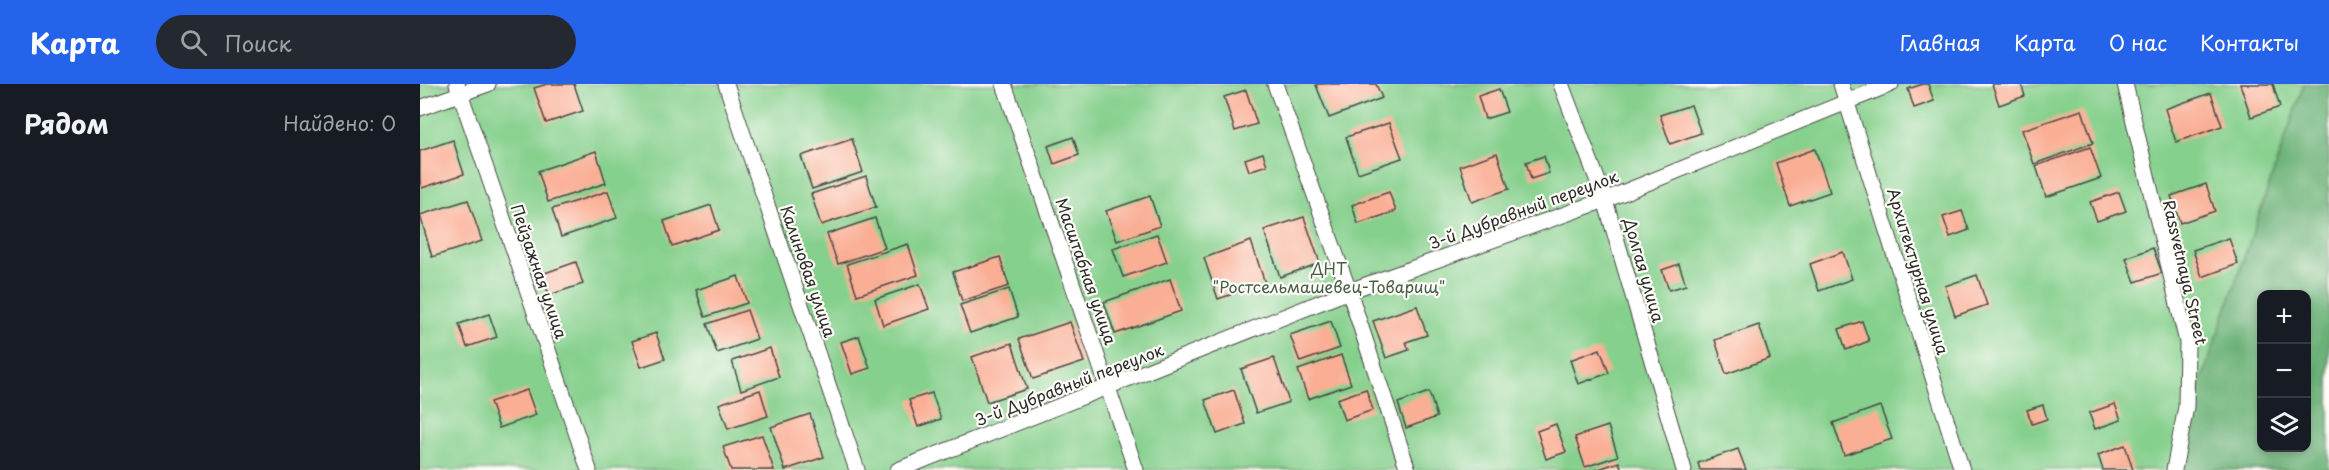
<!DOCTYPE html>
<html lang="ru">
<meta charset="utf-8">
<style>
body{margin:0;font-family:"Playpen Sans",sans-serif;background:#242831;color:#f1f3f6}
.controls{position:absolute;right:18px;bottom:18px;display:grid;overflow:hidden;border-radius:12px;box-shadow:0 3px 9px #0003}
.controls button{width:54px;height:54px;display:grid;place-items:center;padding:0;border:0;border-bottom:2px solid #363941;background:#171b24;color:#f1f3f6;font:30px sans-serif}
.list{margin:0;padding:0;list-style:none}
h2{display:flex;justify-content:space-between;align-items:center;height:78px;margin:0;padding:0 24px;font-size:26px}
h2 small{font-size:20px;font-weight:400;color:#9ea1a6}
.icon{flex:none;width:33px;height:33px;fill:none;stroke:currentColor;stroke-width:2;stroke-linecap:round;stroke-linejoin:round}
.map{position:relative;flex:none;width:1909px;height:386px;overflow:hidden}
header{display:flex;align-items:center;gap:36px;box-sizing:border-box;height:84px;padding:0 30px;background:#2563eb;color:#fff}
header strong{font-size:28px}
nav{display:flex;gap:33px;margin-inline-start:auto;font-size:21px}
.search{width:420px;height:54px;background:#242831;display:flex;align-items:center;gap:15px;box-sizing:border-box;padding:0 21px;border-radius:33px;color:#9ea1a6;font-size:22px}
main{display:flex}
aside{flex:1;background:#171b24}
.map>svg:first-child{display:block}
.green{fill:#86d08d;stroke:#587e5c;stroke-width:1.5}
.forest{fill:#6cb278;stroke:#4c6e52;stroke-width:1.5;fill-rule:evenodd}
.building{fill:#faaf95}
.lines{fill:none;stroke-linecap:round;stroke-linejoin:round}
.lane-casing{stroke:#494845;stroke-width:17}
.lane{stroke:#fff;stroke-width:15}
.labels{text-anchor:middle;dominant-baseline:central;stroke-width:4.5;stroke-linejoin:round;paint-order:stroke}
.street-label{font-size:16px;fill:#2b2b2b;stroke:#fdfcf7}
.park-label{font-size:16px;fill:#465d48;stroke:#fdfcf7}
</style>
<header>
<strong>Карта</strong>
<div class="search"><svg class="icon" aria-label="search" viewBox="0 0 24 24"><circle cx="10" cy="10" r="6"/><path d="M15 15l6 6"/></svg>Поиск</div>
<nav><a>Главная</a><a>Карта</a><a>О нас</a><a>Контакты</a></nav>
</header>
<main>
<aside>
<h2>Рядом<small>Найдено: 0</small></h2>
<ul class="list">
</ul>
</aside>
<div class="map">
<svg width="1909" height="386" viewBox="0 0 1909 386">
<rect width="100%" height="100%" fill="#fdfcf7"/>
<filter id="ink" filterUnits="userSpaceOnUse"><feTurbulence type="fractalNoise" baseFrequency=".0167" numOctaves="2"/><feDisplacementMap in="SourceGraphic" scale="12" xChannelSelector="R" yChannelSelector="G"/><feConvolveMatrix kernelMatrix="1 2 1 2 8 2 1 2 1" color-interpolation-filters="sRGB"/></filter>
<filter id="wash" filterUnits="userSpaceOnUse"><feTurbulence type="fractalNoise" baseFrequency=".008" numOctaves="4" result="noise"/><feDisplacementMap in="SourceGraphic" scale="24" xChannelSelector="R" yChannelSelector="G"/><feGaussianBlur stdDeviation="1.35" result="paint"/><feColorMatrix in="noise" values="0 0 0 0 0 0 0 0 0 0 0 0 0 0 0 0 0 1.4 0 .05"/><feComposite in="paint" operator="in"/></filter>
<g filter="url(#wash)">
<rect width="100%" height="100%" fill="#f3edd8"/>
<!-- green -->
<polygon class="green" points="0,0 1884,0 1751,386 0,386"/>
<!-- forest -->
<path class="forest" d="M1884,0H1909V386H1751ZM1842,210H1886V364H1842Z"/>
<g id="blocks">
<!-- building -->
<g class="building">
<polygon points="127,0 154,0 163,27 126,39 114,4"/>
<polygon points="898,0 956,0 962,14 909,34 896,1"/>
<polygon points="1503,0 1508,0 1514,17 1494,24 1488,5"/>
<polygon points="1572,0 1601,0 1605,12 1579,21"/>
<polygon points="1820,0 1853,0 1860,23 1831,33"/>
<polygon points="1079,5 1087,28 1065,35 1058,12"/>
<polygon points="826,6 837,40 815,47 804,13"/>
<polygon points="1791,9 1802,42 1756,58 1745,25"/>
<polygon points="1271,21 1281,49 1250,60 1240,31"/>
<polygon points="1662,26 1673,59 1614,80 1602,46"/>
<polygon points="969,39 982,74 938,89 926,53"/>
<polygon points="653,53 659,71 634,80 628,62"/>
<polygon points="432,55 443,88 392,105 381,72"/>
<polygon points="33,56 44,90 2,104 0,97 0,67"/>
<polygon points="1670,63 1681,94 1626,113 1616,82"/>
<polygon points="1395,65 1410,108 1370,122 1356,79"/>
<polygon points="176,67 186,99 128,118 118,87"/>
<polygon points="843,69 847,81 829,87 825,75"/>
<polygon points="1077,69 1089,105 1052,118 1040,82"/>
<polygon points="1124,72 1129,89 1111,95 1106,78"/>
<polygon points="446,92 456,123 401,141 391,110"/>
<polygon points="1786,100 1795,127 1760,139 1751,112"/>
<polygon points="188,107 197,134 141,153 132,125"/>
<polygon points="969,108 976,127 938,140 932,121"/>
<polygon points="1699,108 1706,127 1677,137 1670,118"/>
<polygon points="730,112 740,142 697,157 686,127"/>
<polygon points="48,116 62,157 12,173 0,131"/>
<polygon points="291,121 299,146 252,162 244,137"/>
<polygon points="1542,127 1549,146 1530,153 1523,133"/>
<polygon points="884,133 900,179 860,193 844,146"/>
<polygon points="455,134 465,164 418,180 407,150"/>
<polygon points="737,150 747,178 703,193 693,165"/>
<polygon points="1809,154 1818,180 1782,193 1773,166"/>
<polygon points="831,157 845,199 798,215 784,174"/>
<polygon points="488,160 498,191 437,211 427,180"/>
<polygon points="1733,164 1742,189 1715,198 1706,174"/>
<polygon points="1423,168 1432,195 1399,207 1390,180"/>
<polygon points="580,173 589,202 542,217 533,188"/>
<polygon points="156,178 163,200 129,211 122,190"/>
<polygon points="1259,180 1266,201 1249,206 1242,186"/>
<polygon points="1557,191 1567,221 1535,232 1525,202"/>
<polygon points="318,192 327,219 285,233 276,206"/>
<polygon points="750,195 761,227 695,250 684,218"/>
<polygon points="500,200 509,225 463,241 455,215"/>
<polygon points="589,205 598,233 550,249 540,221"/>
<polygon points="997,222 1007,251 986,258 989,266 966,274 953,237"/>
<polygon points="327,226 337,255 297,269 287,240"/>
<polygon points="69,230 77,253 47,263 39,240"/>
<polygon points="911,237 920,264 880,278 870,251"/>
<polygon points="1442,237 1449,257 1426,266 1419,245"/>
<polygon points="650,238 664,278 613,295 599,255"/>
<polygon points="1339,241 1350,274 1306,290 1295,256"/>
<polygon points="236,249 245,275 221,283 212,257"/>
<polygon points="439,252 450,284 432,290 421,258"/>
<polygon points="592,259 607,305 567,318 552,273"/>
<polygon points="350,264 359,293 321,306 312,277"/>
<polygon points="1180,265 1189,289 1158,300 1150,276"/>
<polygon points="921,271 931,300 888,315 878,286"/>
<polygon points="854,274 869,318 836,329 821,285"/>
<polygon points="946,305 953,326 924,336 917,315"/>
<polygon points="107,306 116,331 79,344 70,318"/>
<polygon points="340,306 348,332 308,345 299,320"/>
<polygon points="814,306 825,340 797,350 785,316"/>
<polygon points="1009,308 1017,333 986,344 978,319"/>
<polygon points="512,309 521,335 498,343 489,316"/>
<polygon points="1695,320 1701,336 1675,345 1669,329"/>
<polygon points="1623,321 1627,335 1612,340 1607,326"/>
<polygon points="1460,322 1472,355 1424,371 1413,339"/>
<polygon points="390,330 404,373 365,386 351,343"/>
<polygon points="1136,340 1146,368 1126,375 1117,347"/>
<polygon points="1188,342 1198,372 1165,383 1155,353"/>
<polygon points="342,351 354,386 311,386 303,363"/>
<polygon points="1705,361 1713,386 1683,386 1678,371"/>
<polygon points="1318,365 1326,386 1280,386 1278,379"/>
<polygon points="1199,378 1202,386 1176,386"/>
</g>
</g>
</g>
<g filter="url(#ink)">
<use href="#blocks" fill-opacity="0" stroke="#494845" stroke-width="1.5"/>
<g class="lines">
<defs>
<g id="lane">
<polyline points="37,0 169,386"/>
<polyline points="306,0 437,386"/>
<polyline points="584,0 716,386"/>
<polyline points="855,0 929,207 988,386"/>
<polyline points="1141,0 1185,116 1264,386"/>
<polyline points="1421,0 1542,386"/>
<polyline points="1705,0 1767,258 1766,323 1754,386"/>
<polyline points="0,24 68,0"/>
<polyline points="478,386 929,207 1185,116 1471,0"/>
</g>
</defs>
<!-- lane casing -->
<use href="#lane" class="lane-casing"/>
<!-- lane -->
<use href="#lane" class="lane"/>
</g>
</g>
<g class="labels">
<!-- street labels -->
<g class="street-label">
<text transform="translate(1103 125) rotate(-20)">3-й Дубравный переулок</text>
<text transform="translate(1225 186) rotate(74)">Долгая улица</text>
<text transform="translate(120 187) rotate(71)">Пейзажная улица</text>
<text transform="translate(389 187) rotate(71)">Калиновая улица</text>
<text transform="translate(667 187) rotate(71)">Масштабная улица</text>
<text transform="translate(1499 187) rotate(73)">Архитектурная улица</text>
<text transform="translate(1766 188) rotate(77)">Rassvetnaya Street</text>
<text transform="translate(649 300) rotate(-21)">3-й Дубравный переулок</text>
</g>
<!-- park labels -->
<g class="park-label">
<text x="909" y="184">ДНТ<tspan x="909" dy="18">"Ростсельмашевец-Товарищ"</tspan></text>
</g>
</g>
</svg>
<div class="controls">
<button>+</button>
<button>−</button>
<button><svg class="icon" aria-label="layers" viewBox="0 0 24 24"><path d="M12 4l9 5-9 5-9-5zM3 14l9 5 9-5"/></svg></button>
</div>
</div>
</main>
